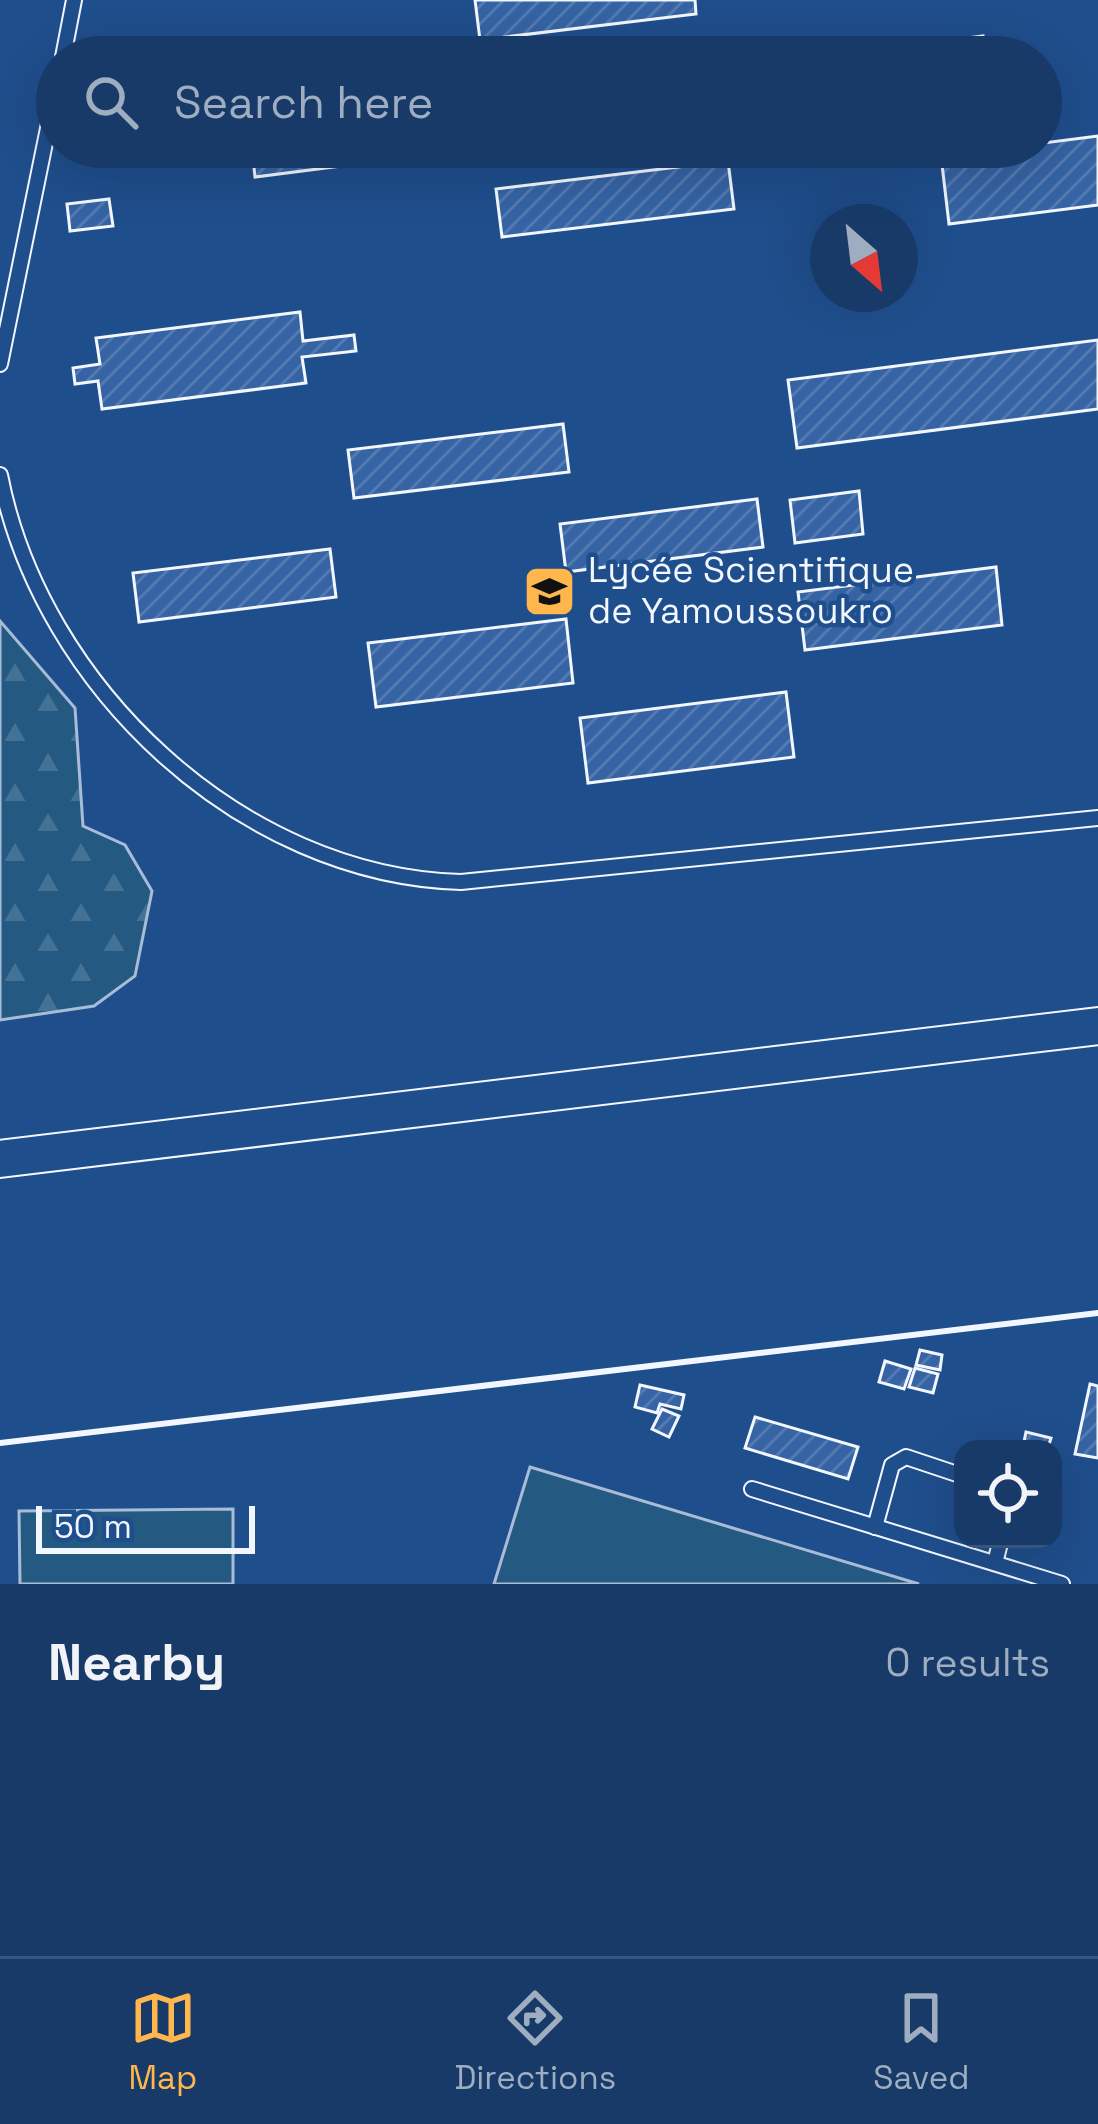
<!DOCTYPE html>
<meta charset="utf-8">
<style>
body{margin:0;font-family:"Space Grotesk",sans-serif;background:#244571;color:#f1f3f6}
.controls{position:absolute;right:36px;bottom:36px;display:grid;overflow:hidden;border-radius:24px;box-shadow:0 12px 48px #0002}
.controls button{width:108px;height:108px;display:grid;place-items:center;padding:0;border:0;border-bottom:3px solid #36547d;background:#173a69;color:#f1f3f6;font:60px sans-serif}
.compass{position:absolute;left:810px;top:204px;width:108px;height:108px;border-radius:50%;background:#173a69;box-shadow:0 12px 48px #0002;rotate:152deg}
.scale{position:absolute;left:36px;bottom:30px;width:219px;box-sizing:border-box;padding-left:12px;border:6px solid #f2f6ff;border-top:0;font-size:33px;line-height:42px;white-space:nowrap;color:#f2f6ff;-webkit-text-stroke:9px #1f4e8c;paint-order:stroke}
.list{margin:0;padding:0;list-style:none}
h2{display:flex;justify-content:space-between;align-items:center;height:156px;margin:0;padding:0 48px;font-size:51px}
h2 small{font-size:39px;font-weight:400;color:#9eadc0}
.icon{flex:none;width:66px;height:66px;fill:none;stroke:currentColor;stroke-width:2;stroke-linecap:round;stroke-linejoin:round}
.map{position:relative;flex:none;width:1098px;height:1584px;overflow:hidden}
.search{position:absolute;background:#173a69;box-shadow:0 12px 48px #0002;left:36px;right:36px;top:36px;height:132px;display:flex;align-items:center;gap:30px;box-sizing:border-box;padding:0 42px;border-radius:66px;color:#9eadc0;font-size:45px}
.sheet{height:372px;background:#173a69}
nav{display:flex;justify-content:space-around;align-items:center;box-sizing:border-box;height:168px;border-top:3px solid #36547d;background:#173a69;font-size:33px;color:#9eadc0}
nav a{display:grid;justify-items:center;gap:6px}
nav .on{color:#ffb74d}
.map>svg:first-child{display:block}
.grass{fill:#245a82;stroke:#a8bbd7;stroke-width:3}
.forest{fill:url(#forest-firs);stroke:#a8bbd7;stroke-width:3}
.building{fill:url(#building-hatch);stroke:#f2f6ff;stroke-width:3}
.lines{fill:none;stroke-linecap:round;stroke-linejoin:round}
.lane-casing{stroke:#f2f6ff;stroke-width:18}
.secondary-casing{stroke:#f2f6ff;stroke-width:40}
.lane{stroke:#1f4e8c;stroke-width:14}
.secondary{stroke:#1f4e8c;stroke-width:36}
.wall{stroke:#f2f6ff;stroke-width:6}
.labels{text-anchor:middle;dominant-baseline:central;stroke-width:9;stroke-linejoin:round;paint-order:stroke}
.poi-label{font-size:36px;fill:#f2f6ff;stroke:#1f4e8c;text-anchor:start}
</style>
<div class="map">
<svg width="1098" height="1584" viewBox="0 0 1098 1584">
<defs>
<pattern id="forest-firs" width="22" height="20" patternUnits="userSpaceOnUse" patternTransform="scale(3)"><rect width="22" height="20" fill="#245a82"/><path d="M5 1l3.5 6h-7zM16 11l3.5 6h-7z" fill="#447295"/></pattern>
<pattern id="building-hatch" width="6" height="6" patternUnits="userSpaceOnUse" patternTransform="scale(3)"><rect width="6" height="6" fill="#3563a3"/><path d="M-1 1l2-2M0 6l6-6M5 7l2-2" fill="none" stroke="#537ab1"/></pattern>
</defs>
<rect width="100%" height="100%" fill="#1f4e8c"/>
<!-- grass -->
<g class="grass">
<polygon points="530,1467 919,1584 494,1584"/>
<polygon points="233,1509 233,1584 20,1584 19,1511"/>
</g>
<!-- forest -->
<polygon class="forest" points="0,621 75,708 83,826 125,845 152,891 135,976 94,1006 0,1020"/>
<!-- building -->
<g class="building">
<polygon points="475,0 695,0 696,14 480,40"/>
<polygon points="983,36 985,57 915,57 913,45"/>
<polygon points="882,44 883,57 777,57"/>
<polygon points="1098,136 1098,205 949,224 941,156"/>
<polygon points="228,147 459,147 459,151 255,177 252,149 229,152"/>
<polygon points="728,161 734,209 502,237 496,189"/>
<polygon points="109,199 113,226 70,231 67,204"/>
<polygon points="300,312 303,341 354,335 356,351 302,357 306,383 102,409 98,381 75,384 73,368 100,364 96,338"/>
<polygon points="1098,340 1098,409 797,448 788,380"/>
<polygon points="563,424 569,472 354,498 348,450"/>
<polygon points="859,491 863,534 795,543 790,500"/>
<polygon points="757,499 763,547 566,572 560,524"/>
<polygon points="330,549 336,597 139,622 133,573"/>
<polygon points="996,567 1002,625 805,650 798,592"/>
<polygon points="566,619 573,683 376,707 368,643"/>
<polygon points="786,692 794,757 588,783 580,718"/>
<polygon points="920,1350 942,1355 940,1370 916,1365"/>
<polygon points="885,1361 911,1369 904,1389 879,1382"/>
<polygon points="915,1368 938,1374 933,1393 909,1387"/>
<polygon points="1090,1384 1098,1386 1098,1458 1075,1454"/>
<polygon points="640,1385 684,1395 681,1409 660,1404 657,1413 635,1407"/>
<polygon points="662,1409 679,1416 669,1437 652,1429"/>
<polygon points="755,1417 858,1447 848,1479 745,1448"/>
<polygon points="1026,1432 1051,1438 1048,1448 1024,1442"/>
</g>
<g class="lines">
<defs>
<g id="lane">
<polyline points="63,57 74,0"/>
<polyline points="0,364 57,84"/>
<path d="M0,475C41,687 242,876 461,882L1098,818"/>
<polyline points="752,1489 1062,1584"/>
<polyline points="875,1527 892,1465 906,1457 963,1476"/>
<polyline points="995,1563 1001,1539"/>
</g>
<polyline id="secondary" points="0,1159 1098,1026"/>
</defs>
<!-- lane casing -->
<use href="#lane" class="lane-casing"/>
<!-- secondary casing -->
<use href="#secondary" class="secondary-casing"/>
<!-- lane -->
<use href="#lane" class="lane"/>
<!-- secondary -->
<use href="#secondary" class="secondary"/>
<!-- wall -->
<polyline class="wall" points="0,1443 1098,1313"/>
</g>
<!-- icons -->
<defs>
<symbol id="school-square" viewBox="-11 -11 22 22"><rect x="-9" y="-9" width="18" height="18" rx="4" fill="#ffb74d" stroke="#1f4e8c"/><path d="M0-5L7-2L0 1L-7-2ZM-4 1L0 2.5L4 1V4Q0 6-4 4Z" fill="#111"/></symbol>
</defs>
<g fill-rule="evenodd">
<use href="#school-square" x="520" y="562" width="59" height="59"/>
</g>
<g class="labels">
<!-- poi labels -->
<g class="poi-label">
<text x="588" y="570">Lycée Scientifique<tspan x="588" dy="41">de Yamoussoukro</tspan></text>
</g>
</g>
</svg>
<div class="controls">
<button><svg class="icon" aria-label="locate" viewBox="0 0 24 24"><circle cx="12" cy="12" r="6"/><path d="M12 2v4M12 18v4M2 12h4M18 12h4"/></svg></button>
</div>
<svg class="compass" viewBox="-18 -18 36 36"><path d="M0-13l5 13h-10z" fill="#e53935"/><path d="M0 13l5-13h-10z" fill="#9eadc0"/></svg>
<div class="scale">50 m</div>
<div class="search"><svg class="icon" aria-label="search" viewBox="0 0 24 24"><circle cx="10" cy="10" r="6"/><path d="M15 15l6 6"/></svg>Search here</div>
</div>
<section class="sheet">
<h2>Nearby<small>0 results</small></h2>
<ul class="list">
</ul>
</section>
<nav>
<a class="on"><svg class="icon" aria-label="map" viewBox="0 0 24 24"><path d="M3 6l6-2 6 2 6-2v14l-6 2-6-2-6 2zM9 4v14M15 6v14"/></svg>Map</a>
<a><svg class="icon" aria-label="directions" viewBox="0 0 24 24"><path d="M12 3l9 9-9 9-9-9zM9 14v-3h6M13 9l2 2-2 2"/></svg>Directions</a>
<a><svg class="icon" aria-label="saved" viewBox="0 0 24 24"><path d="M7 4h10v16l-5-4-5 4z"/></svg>Saved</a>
</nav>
